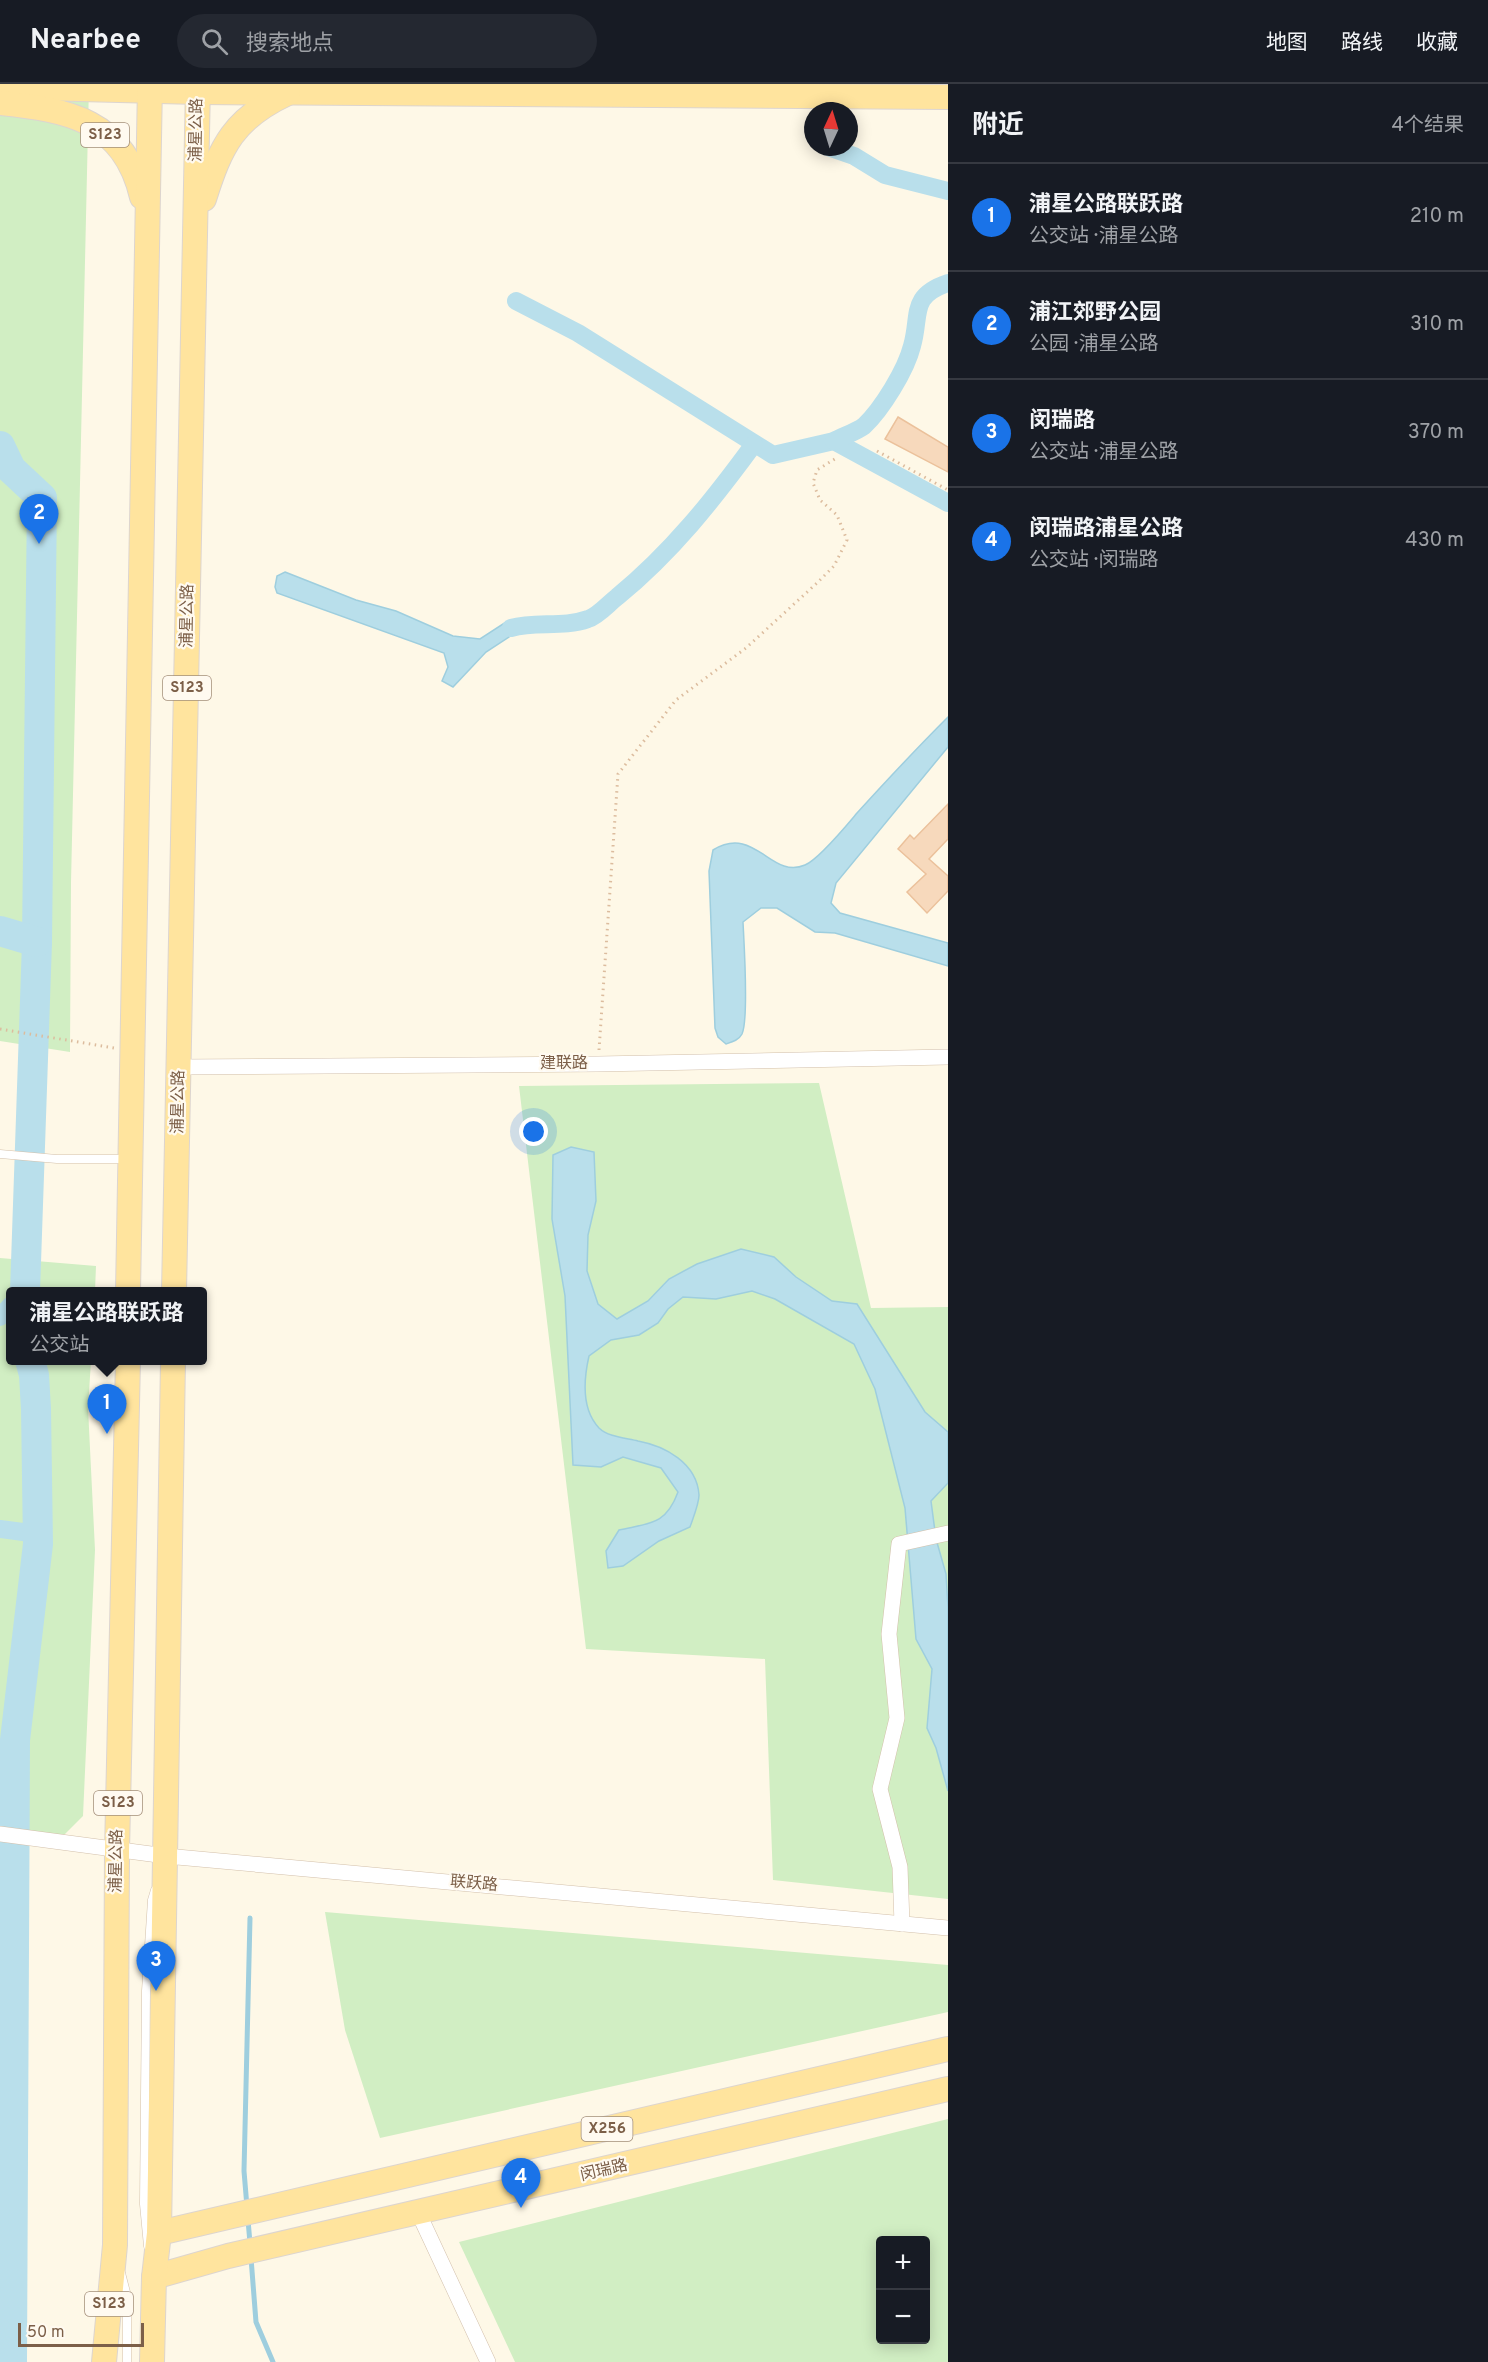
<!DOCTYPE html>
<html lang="zh">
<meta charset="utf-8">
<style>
body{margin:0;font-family:Overpass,"Noto Sans SC",sans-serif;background:#242831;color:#f1f3f6}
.controls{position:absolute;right:18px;bottom:18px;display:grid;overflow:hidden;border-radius:6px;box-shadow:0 3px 15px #0003}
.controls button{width:54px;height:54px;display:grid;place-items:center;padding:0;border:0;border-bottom:2px solid #363941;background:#171b24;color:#f1f3f6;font:30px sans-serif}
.compass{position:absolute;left:804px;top:18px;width:54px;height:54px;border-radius:50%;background:#171b24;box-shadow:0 3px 15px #0003;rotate:4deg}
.scale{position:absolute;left:18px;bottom:15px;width:126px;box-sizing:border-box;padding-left:6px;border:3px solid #7c5f48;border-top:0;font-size:16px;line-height:21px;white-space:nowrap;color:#7c5f48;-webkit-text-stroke:4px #fffaf0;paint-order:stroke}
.you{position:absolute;left:534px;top:1048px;width:21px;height:21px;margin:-15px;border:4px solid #fff;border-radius:50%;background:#1a73e8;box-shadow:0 0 0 9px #1a73e833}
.badge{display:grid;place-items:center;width:39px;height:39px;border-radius:50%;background:#1a73e8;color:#fff;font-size:20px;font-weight:700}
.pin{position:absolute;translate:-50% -50px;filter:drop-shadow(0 2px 3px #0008)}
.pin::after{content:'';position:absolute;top:32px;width:21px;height:18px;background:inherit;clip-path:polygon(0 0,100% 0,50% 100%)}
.popup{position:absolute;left:6px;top:1203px;width:201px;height:78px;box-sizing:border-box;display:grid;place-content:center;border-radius:6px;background:#171b24;filter:drop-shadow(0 2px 4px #0005);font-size:20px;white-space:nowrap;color:#9ea1a6}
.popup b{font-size:22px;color:#f1f3f6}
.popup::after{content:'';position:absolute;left:50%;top:100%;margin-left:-12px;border:12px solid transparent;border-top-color:#171b24}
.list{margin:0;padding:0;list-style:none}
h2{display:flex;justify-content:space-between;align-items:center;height:78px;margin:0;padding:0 24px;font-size:26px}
h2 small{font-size:20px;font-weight:400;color:#9ea1a6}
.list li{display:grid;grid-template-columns:39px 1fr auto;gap:18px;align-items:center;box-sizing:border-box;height:108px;padding:0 24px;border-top:2px solid #363941}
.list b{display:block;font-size:22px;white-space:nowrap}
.list p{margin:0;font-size:20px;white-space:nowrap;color:#9ea1a6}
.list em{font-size:20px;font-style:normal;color:#9ea1a6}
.icon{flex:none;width:33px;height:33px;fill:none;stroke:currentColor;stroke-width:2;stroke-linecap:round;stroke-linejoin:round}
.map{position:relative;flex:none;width:948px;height:2278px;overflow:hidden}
header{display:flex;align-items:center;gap:36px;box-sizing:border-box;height:84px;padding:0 30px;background:#171b24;border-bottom:2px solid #363941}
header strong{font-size:28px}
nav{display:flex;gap:33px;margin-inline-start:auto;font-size:21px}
.search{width:420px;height:54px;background:#242831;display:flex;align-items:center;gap:15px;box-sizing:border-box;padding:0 21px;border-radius:33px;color:#9ea1a6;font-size:22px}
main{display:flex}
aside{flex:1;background:#171b24}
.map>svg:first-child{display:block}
.green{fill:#d1eec3;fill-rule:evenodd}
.water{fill:#b9dfeb;stroke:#9ecede;stroke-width:1.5}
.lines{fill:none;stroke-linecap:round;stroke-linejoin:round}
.stream{stroke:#9ecede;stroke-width:5}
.canal{stroke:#b9dfeb;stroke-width:18}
.river{stroke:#b9dfeb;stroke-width:30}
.building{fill:#f7d9bc;stroke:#ebc19b;stroke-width:1.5}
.lane-casing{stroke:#d3c0ab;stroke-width:9}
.street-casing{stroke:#d3c0ab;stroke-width:16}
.primary-casing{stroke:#ddd5cf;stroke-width:26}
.path{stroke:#dcbc9e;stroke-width:3;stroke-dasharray:1.5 4.5;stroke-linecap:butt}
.lane{stroke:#fff;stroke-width:8}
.street{stroke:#fff;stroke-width:15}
.primary{stroke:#ffe49e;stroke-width:24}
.labels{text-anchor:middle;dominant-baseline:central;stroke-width:4.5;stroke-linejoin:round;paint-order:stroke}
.shield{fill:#fffaf0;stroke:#a38e7a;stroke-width:1.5}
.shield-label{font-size:15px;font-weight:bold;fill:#7c5f48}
.street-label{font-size:16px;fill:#7c5f48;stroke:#fffaf0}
</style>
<header>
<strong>Nearbee</strong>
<div class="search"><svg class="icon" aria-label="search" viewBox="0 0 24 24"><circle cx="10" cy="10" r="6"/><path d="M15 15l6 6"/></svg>搜索地点</div>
<nav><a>地图</a><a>路线</a><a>收藏</a></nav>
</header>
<main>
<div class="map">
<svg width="948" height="2278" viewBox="0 0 948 2278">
<rect width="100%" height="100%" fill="#fef8e7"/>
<!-- green -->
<g class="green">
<polygon points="0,0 89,0 71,799 70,968 0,957"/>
<polygon points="819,999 871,1224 948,1223 948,1815 773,1796 765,1575 586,1565 519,1002"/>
<polygon points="0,1174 96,1182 95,1207 11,1208 11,1276 91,1277 88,1324 95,1466 83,1732 62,1753 0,1744"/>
<polygon points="325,1828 948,1881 948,1928 380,2054 345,1946"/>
<path d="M948,2035V2278H515L459,2158ZM880,2156H926V2256H880Z"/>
</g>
<!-- water -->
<g class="water">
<polygon points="285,488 356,516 396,527 453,552 480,555 506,538 515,549 486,568 453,603 442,597 448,583 444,569 277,509 275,503 277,492"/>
<path d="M948,633V663L836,799L831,819L840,829L948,859V882L835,849L815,848L777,824H761L743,838C744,859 749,935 742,950C739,956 732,958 726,960L718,953L715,944L709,787L713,766C755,740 771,796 805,781C819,775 846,742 857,729C887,696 917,664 948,633Z"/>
<path d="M571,1063L594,1068L596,1117L588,1151L587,1187L598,1220L617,1235L648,1217L669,1195L697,1180L741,1165L774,1173L796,1193L832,1217L857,1220L925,1328L948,1348V1399L931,1417L936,1455L946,1490L948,1523V1707L936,1664L927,1644L932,1585L916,1555L905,1424L875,1305L854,1260L775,1215L752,1207L716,1215L683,1213L668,1225L658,1239L639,1251L611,1256L589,1272C584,1294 581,1325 599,1344C608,1353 626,1354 638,1357C665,1362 697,1379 699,1411C699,1420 693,1434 690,1443L659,1457L623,1482L608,1484L606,1467L619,1446C650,1439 666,1441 678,1408L661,1384L623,1373L601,1383L573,1381L565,1212L552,1135L553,1071Z"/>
</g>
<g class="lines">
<!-- stream -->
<g class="stream">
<polyline points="247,2123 244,2087 250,1834"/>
<polyline points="248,2136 250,2159"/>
<polyline points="251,2174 256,2238 273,2278"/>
</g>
<!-- canal -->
<g class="canal">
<polyline points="828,63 854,72 885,91 948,107"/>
<polyline points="516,217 578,249 773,371 834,357 948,419"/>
<path d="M834,357C843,352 856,348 864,342C882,325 906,286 912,262C921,231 909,212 948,199"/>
<path d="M511,544C536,537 563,544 588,535C598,532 608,520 617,513C671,469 713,416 754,360"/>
<polyline points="19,1208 25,1197"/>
<polyline points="0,1233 11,1221"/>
<polyline points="0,1445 38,1450"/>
<polyline points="0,1677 15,1656"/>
</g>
<!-- river -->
<g class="river">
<polyline points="0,362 11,385 42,414 37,858 25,1208"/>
<polyline points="0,847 37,858"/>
<polyline points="12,2278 15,1656 38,1460 36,1325 34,1291 30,1276"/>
</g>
</g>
<!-- building -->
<g class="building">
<polygon points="898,333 948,363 948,388 885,355"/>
<polygon points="948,720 948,755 929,775 948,792 948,807 927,829 907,808 926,790 898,765 910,751 914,755"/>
</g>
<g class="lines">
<defs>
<g id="lane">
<polyline points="0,1070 57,1075 127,1075"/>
<polyline points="148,2162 144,2120 146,1907 152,1816 155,1806"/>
<polyline points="121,2189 127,2212 127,2278"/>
</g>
<g id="street">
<polyline points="180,983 598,980 948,973"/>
<polyline points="0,1750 166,1772 948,1844"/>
<polyline points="902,1840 900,1783 880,1705 897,1634 889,1550 899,1460 948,1449"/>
<polyline points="418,2128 488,2278"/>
</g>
<g id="primary">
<polyline points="0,3 198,8 948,13"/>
<path d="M0,19C68,26 124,36 142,113"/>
<path d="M204,115C221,61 234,34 288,9"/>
<polyline points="128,1208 150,0"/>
<polyline points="174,1208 198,0"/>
<polyline points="159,2149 948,1965"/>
<polyline points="154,2193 228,2172 948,2005"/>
<polyline points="104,2278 115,2161 117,1767 128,1276"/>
<polyline points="152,2278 154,2193 159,2149 173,1276"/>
</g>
</defs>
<!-- lane casing -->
<use href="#lane" class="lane-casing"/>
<!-- street casing -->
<use href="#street" class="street-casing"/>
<!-- primary casing -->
<use href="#primary" class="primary-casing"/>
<!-- path -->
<g class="path">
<polyline points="877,367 948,406"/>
<polyline points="0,945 114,964"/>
<polyline points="599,966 618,690 676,616 746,564 817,499 834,482 847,456 837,431 820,416 813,399 817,386 838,373"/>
</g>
<!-- lane -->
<use href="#lane" class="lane"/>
<!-- street -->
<use href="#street" class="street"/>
<!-- primary -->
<use href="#primary" class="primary"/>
</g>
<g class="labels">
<!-- shield labels -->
<g class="shield">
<rect x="81" y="39" width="48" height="24" rx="4.5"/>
<rect x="163" y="592" width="48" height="24" rx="4.5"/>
<rect x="94" y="1707" width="48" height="24" rx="4.5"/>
<rect x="581.5" y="2033" width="51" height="24" rx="4.5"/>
<rect x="85" y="2208" width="48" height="24" rx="4.5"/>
</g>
<g class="shield-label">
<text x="105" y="51">S123</text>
<text x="187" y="604">S123</text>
<text x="118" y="1719">S123</text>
<text x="607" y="2045">X256</text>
<text x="109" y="2220">S123</text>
</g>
<!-- street labels -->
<g class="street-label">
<text transform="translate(197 46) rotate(-89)">浦星公路</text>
<text transform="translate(188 532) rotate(-89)">浦星公路</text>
<text x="564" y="980">建联路</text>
<text transform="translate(179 1018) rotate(-89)">浦星公路</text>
<text transform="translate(117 1777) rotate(-89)">浦星公路</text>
<text transform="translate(474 1800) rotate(5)">联跃路</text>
<text transform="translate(604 2087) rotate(-13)">闵瑞路</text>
</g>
</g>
</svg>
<div class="controls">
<button>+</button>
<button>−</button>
</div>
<svg class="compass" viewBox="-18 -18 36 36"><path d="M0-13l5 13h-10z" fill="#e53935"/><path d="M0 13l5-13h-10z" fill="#9ea1a6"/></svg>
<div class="scale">50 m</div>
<div class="you"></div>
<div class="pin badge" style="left:107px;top:1350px">1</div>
<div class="popup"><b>浦星公路联跃路</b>公交站</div>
<div class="pin badge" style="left:39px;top:460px">2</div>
<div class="pin badge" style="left:156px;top:1907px">3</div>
<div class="pin badge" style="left:521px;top:2124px">4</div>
</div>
<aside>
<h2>附近<small>4个结果</small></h2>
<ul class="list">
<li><span class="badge">1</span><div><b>浦星公路联跃路</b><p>公交站 · 浦星公路</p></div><em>210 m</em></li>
<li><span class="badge">2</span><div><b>浦江郊野公园</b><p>公园 · 浦星公路</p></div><em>310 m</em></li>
<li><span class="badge">3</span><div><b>闵瑞路</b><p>公交站 · 浦星公路</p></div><em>370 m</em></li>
<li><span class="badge">4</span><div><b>闵瑞路浦星公路</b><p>公交站 · 闵瑞路</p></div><em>430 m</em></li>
</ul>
</aside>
</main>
